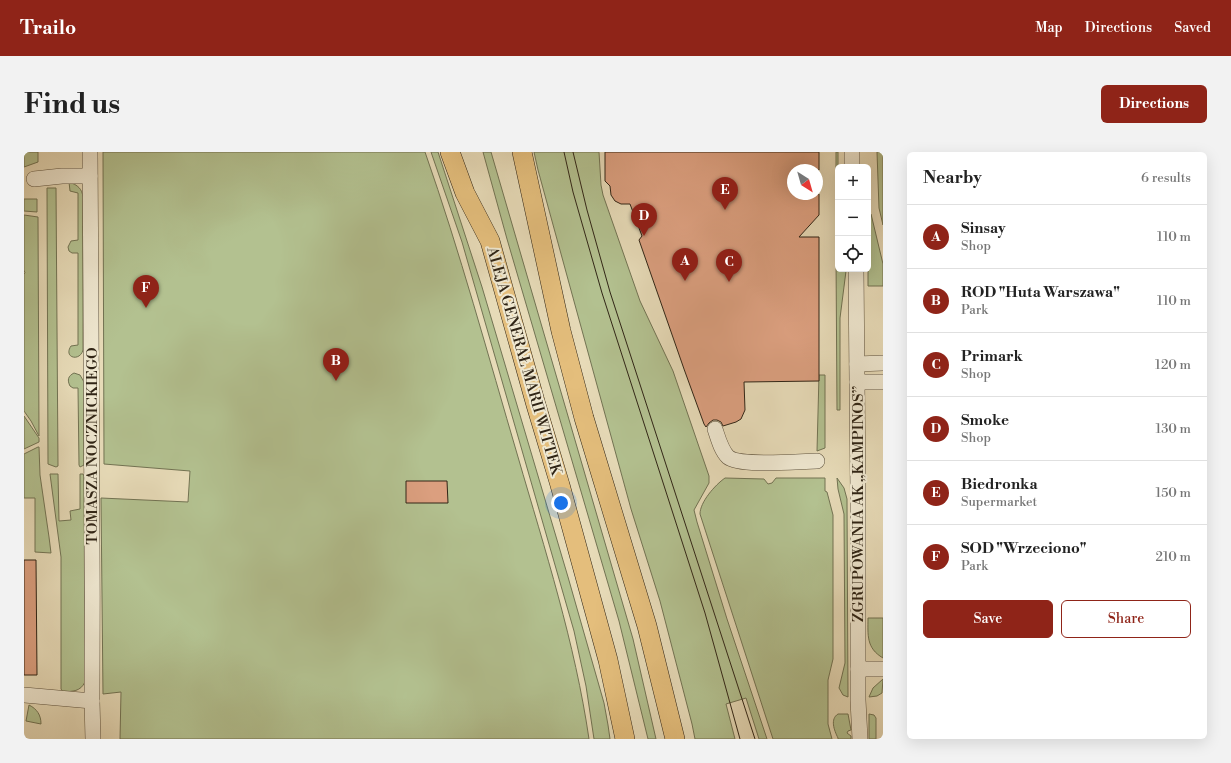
<!DOCTYPE html>
<meta charset="utf-8">
<style>
body{margin:0;font-family:"Libre Bodoni",serif;background:#f2f2f2;color:#222}
.controls{position:absolute;right:12px;top:12px;display:grid;overflow:hidden;border-radius:6px;box-shadow:0 4px 16px #0002}
.controls button{width:36px;height:36px;display:grid;place-items:center;padding:0;border:0;border-bottom:1px solid #e0e0e0;background:#fff;color:#222;font:20px sans-serif}
.compass{position:absolute;left:763px;top:12px;width:36px;height:36px;border-radius:50%;background:#fff;box-shadow:0 4px 16px #0002;rotate:143deg}
.you{position:absolute;left:537px;top:351px;width:14px;height:14px;margin:-10px;border:3px solid #fff;border-radius:50%;background:#1a73e8;box-shadow:0 0 0 6px #1a73e833}
.badge{display:grid;place-items:center;width:26px;height:26px;border-radius:50%;background:#8f2418;color:#fff;font-size:13px;font-weight:700}
.pin{position:absolute;translate:-50% -33px;filter:drop-shadow(0 1px 2px #0008)}
.pin::after{content:'';position:absolute;top:21px;width:14px;height:12px;background:inherit;clip-path:polygon(0 0,100% 0,50% 100%)}
.list{margin:0;padding:0;list-style:none}
h2{display:flex;justify-content:space-between;align-items:center;height:52px;margin:0;padding:0 16px;font-size:17px}
h2 small{font-size:13px;font-weight:400;color:#767676}
.list li{display:grid;grid-template-columns:26px 1fr auto;gap:12px;align-items:center;box-sizing:border-box;height:64px;padding:0 16px;border-top:1px solid #e0e0e0}
.list b{display:block;font-size:15px;white-space:nowrap}
.list p{margin:0;font-size:13px;white-space:nowrap;color:#767676}
.list em{font-size:13px;font-style:normal;color:#767676}
.actions{display:flex;gap:8px;padding:12px 16px}
.actions a{flex:1;padding:9px 0;border:1px solid #8f2418;border-radius:6px;text-align:center;font-size:14px;color:#8f2418}
.actions .main{background:#8f2418;color:#fff}
.icon{flex:none;width:22px;height:22px;fill:none;stroke:currentColor;stroke-width:2;stroke-linecap:round;stroke-linejoin:round}
.map{position:relative;flex:none;width:859px;height:587px;overflow:hidden;border-radius:6px}
header{display:flex;align-items:center;gap:24px;box-sizing:border-box;height:56px;padding:0 20px;background:#8f2418;color:#fff}
header strong{font-size:19px}
nav{display:flex;gap:22px;margin-inline-start:auto;font-size:14px}
.intro{display:flex;align-items:center;justify-content:space-between;box-sizing:border-box;height:96px;padding:0 24px}
h1{margin:0;font-size:28px}
.button{padding:10px 18px;border-radius:6px;background:#8f2418;color:#fff;font-size:14px;font-weight:700}
main{display:flex;gap:24px;padding:0 24px}
aside{flex:1;background:#fff;border-radius:6px;box-shadow:0 4px 16px #0002}
.map>svg:first-child{display:block}
.green{fill:#b3c190;stroke:#727353}
.building{fill:#db9f7f;stroke:#302516}
.lines{fill:none;stroke-linecap:round;stroke-linejoin:round}
.minor-casing{stroke:#5e523e;stroke-width:16}
.major-casing{stroke:#302516;stroke-width:20}
.minor{stroke:#efe8d1;stroke-width:15}
.major{stroke:#e4be7c;stroke-width:19}
.tram{stroke:#302516;stroke-width:1}
.labels{text-anchor:middle;dominant-baseline:central;stroke-width:4;stroke-linejoin:round;paint-order:stroke}
.street-label{font-size:15px;fill:#302516;stroke:#efe8d1}
</style>
<header>
<strong>Trailo</strong>
<nav><a>Map</a><a>Directions</a><a>Saved</a></nav>
</header>
<div class="intro"><h1>Find us</h1><a class="button">Directions</a></div>
<main>
<div class="map">
<svg width="859" height="587" viewBox="0 0 859 587">
<rect width="100%" height="100%" fill="#e7dbb8"/>
<filter id="stains"><feTurbulence type="fractalNoise" baseFrequency=".005" numOctaves="4"/><feColorMatrix values="0 0 0 0 .2 0 0 0 0 .09 0 0 0 0 .02 0 0 0 .5 -.17"/></filter>
<radialGradient id="worn" r=".72"><stop offset=".6" stop-color="#630" stop-opacity="0"/><stop offset="1" stop-color="#630" stop-opacity=".3"/></radialGradient>
<!-- green -->
<g class="green">
<polygon points="0,0 14,0 14,10 0,15"/>
<path d="M79,0H401C436,100 464,203 494,305C521,398 551,491 565,587H96L97,540L79,542L77,346L164,350L166,319L80,312Z"/>
<polygon points="407,0 414,0 458,135 544,425 580,551 584,573 586,587 570,587 562,534 550,479 438,90"/>
<polygon points="459,0 467,0 609,487 632,587 624,587 595,469 483,87"/>
<polygon points="510,0 575,0 577,33 579,43 616,149 649,219 685,324 685,331 670,358 673,370 703,467 743,587 735,587 722,546 702,552 711,587 671,587 668,572 636,449 607,357 514,18"/>
<polygon points="812,0 814,0 814,79 812,82"/>
<polygon points="853,0 859,0 859,73 855,56"/>
<path d="M45,30C54,33 58,37 59,45V198C56,210 39,206 47,194L54,193V101H48L45,99L44,95L47,89L54,88V41L46,39Z"/>
<polygon points="23,36 32,36 34,314 32,315 24,312"/>
<polygon points="0,47 13,47 13,60 0,59"/>
<polygon points="844,62 847,62 859,112 859,134 844,134"/>
<polygon points="0,63 14,65 15,284 7,269 0,259 0,122 1,121 0,118"/>
<polygon points="812,104 814,105 814,117 822,117 822,119 816,166 816,258 813,258"/>
<path d="M50,221L56,223L60,230V313L56,315L55,313L54,236H49L46,234C43,228 44,224 50,221Z"/>
<polygon points="795,223 801,223 801,296 793,299"/>
<polygon points="0,264 15,286 15,290 0,297"/>
<polygon points="14,295 15,295 16,323 25,385 27,401 11,400 11,346 0,346 0,302"/>
<path d="M26,322H34L35,369L47,368L46,359L56,357V322H59L60,324L61,530C56,540 49,539 39,540L37,537V405Z"/>
<path d="M701,326L740,327L744,332L748,331L752,326H801V339L803,340L809,363V507L804,528V572L808,587H749L676,362C676,350 691,333 701,326Z"/>
<polygon points="813,326 820,336 823,347 824,545 819,543 815,536 821,511 820,362 814,337"/>
<path d="M844,466H859V506C842,496 844,483 844,466Z"/>
<polygon points="859,527 858,541 853,544 845,545 849,536"/>
<path d="M5,553C13,557 17,563 17,572L2,569Z"/>
<path d="M814,562H824L827,578L824,579L823,581L827,584V587H814V586C810,578 806,567 814,562Z"/>
<polygon points="845,562 850,563 852,566 852,587 845,587"/>
</g>
<!-- building -->
<g class="building">
<polygon points="581,0 795,0 795,18 769,18 769,42 795,42 795,63 775,85 795,85 795,229 720,230 721,258 717,267 712,270 699,274 697,270 693,268 689,268 685,271 682,275 680,272 660,217 615,88 618,84 606,52 597,52 591,49 587,43 586,34 581,29"/>
<polygon points="382,329 423,329 424,351 382,351"/>
<polygon points="0,408 12,408 13,523 0,523"/>
</g>
<g class="lines">
<defs>
<g id="minor">
<path d="M66,0C67,183 69,366 68,549L69,587"/>
<polyline points="828,0 828,15"/>
<polyline points="10,27 38,24 66,24"/>
<polyline points="832,117 834,341 834,548 836,587"/>
<polyline points="833,212 859,211"/>
<polyline points="833,230 859,230"/>
<path d="M691,277C694,286 697,298 704,305C716,315 776,309 793,309"/>
<polyline points="834,517 859,517"/>
<polyline points="0,543 68,549"/>
</g>
<g id="major">
<polyline points="426,0 441,41 466,89 512,253 536,333 584,508 601,587"/>
<polyline points="498,0 537,179 560,266 623,474 651,587"/>
</g>
</defs>
<!-- minor casing -->
<use href="#minor" class="minor-casing"/>
<!-- major casing -->
<use href="#major" class="major-casing"/>
<!-- minor -->
<use href="#minor" class="minor"/>
<!-- major -->
<use href="#major" class="major"/>
<!-- tram -->
<g class="tram">
<polyline points="540,0 549,40 578,141 681,461 716,587"/>
<polyline points="549,0 563,58 586,140 731,587"/>
</g>
</g>
<g class="labels">
<!-- street labels -->
<g class="street-label">
<text transform="translate(500 209) rotate(74)">ALEJA GENERAŁ MARII WITTEK</text>
<text transform="translate(68 294) rotate(-90)">TOMASZA NOCZNICKIEGO</text>
<text transform="translate(834 352) rotate(-90)">ZGRUPOWANIA AK „KAMPINOS”</text>
</g>
</g>
<rect width="100%" height="100%" filter="url(#stains)"/>
<rect width="100%" height="100%" fill="url(#worn)"/>
</svg>
<div class="controls">
<button>+</button>
<button>−</button>
<button><svg class="icon" aria-label="locate" viewBox="0 0 24 24"><circle cx="12" cy="12" r="6"/><path d="M12 2v4M12 18v4M2 12h4M18 12h4"/></svg></button>
</div>
<svg class="compass" viewBox="-18 -18 36 36"><path d="M0-13l5 13h-10z" fill="#e53935"/><path d="M0 13l5-13h-10z" fill="#767676"/></svg>
<div class="you"></div>
<div class="pin badge" style="left:661px;top:129px">A</div>
<div class="pin badge" style="left:312px;top:229px">B</div>
<div class="pin badge" style="left:705px;top:130px">C</div>
<div class="pin badge" style="left:620px;top:84px">D</div>
<div class="pin badge" style="left:701px;top:58px">E</div>
<div class="pin badge" style="left:122px;top:156px">F</div>
</div>
<aside>
<h2>Nearby<small>6 results</small></h2>
<ul class="list">
<li><span class="badge">A</span><div><b>Sinsay</b><p>Shop</p></div><em>110 m</em></li>
<li><span class="badge">B</span><div><b>ROD &quot;Huta Warszawa&quot;</b><p>Park</p></div><em>110 m</em></li>
<li><span class="badge">C</span><div><b>Primark</b><p>Shop</p></div><em>120 m</em></li>
<li><span class="badge">D</span><div><b>Smoke</b><p>Shop</p></div><em>130 m</em></li>
<li><span class="badge">E</span><div><b>Biedronka</b><p>Supermarket</p></div><em>150 m</em></li>
<li><span class="badge">F</span><div><b>SOD &quot;Wrzeciono&quot;</b><p>Park</p></div><em>210 m</em></li>
</ul>
<div class="actions"><a class="main">Save</a><a>Share</a></div>
</aside>
</main>
